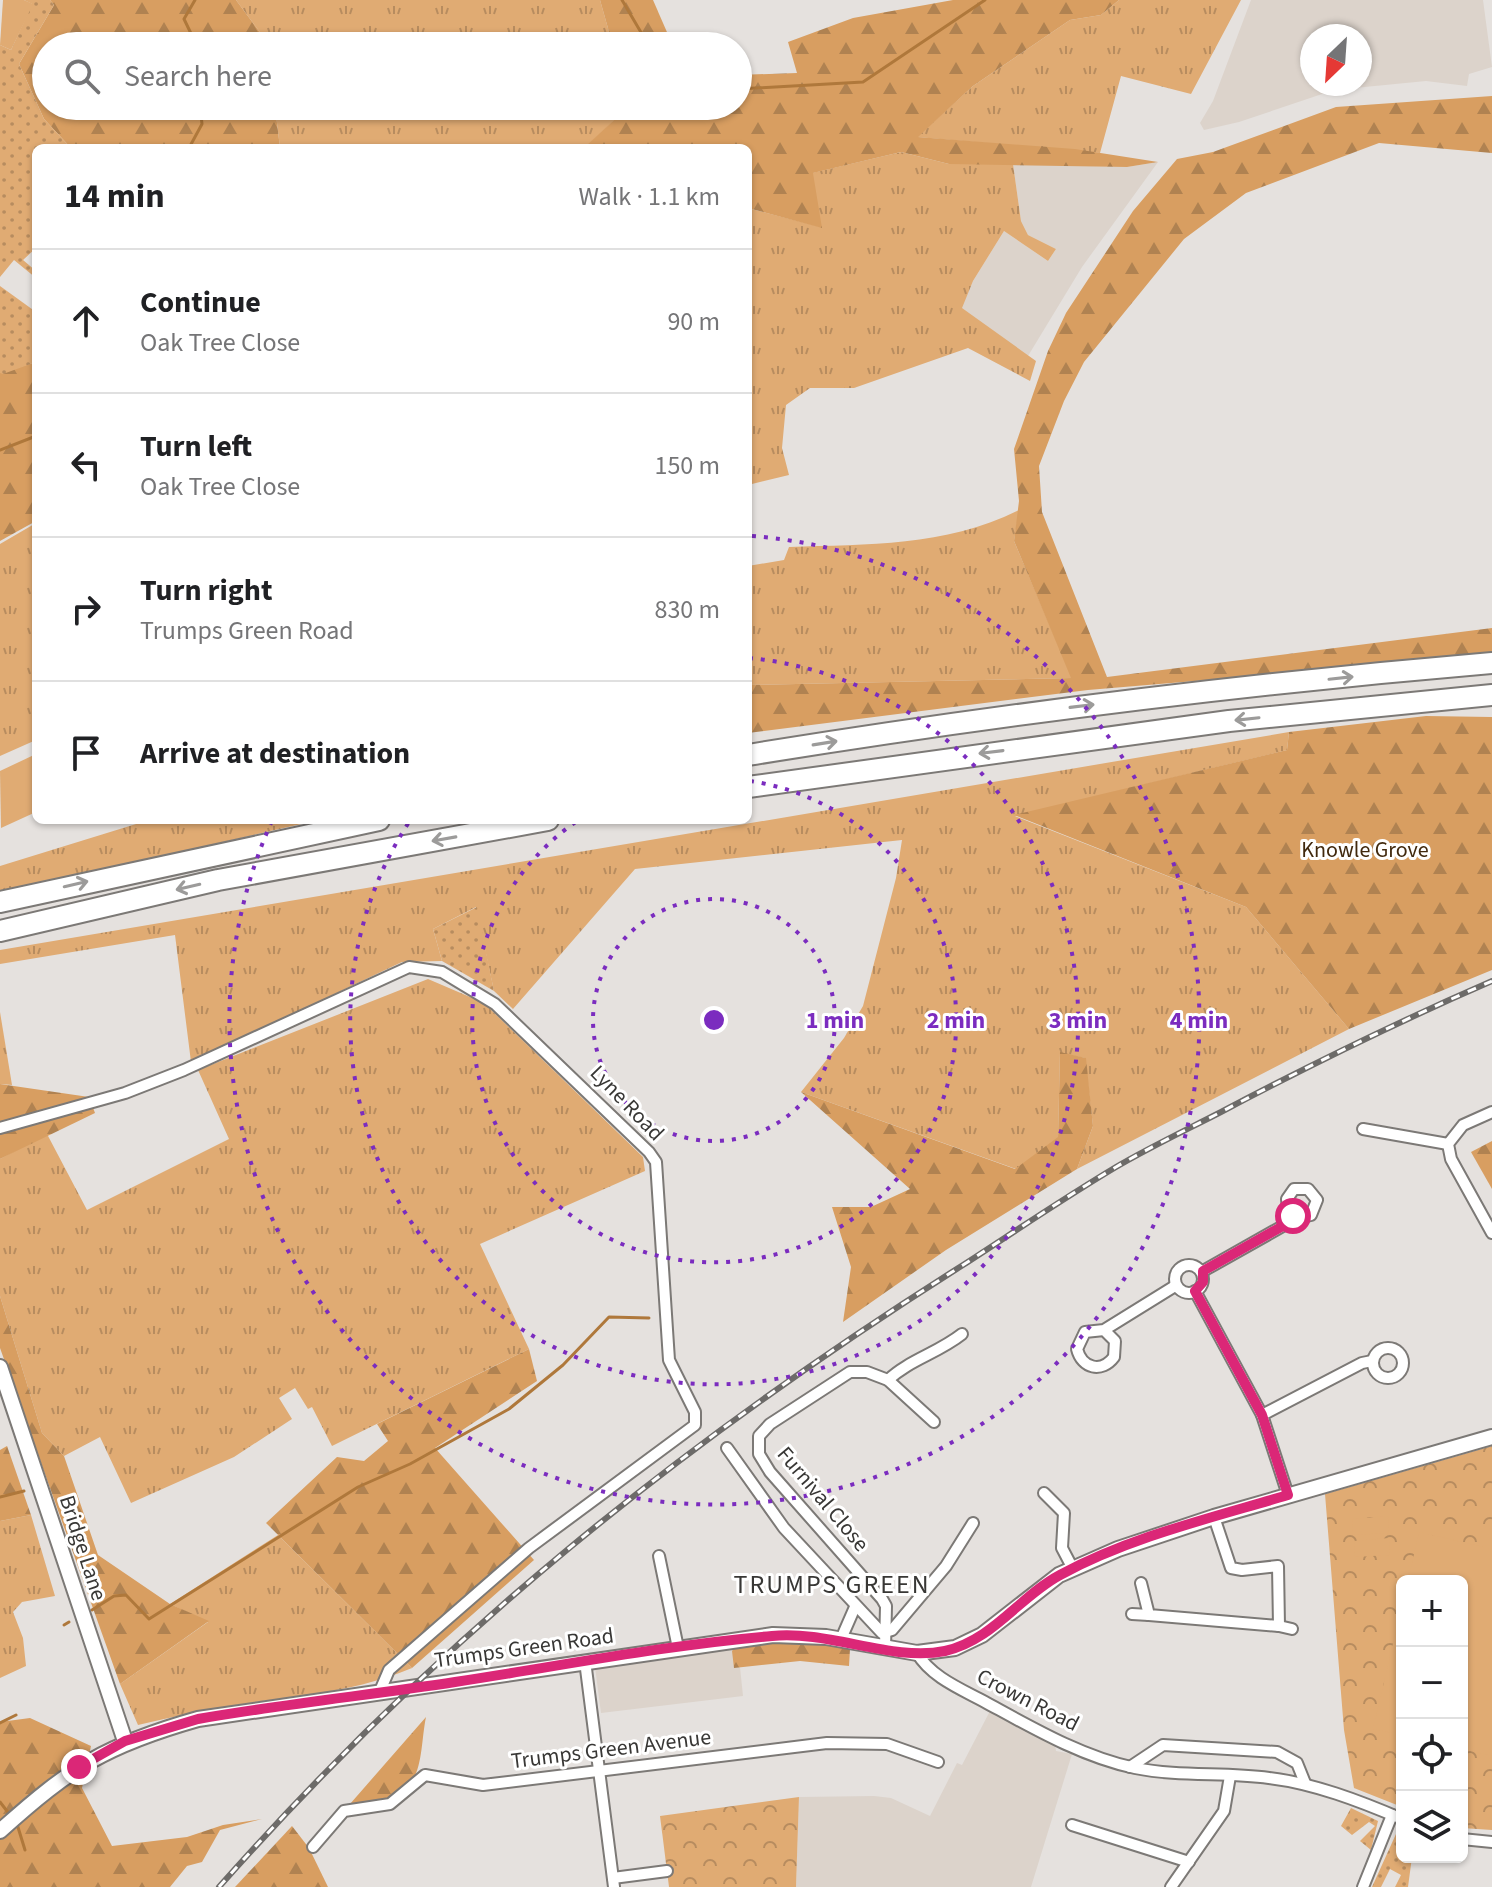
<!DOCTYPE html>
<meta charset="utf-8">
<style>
body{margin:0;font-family:"Source Sans 3",sans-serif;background:#f6f6f6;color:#202124}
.controls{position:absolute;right:24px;bottom:24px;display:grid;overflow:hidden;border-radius:12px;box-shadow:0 2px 6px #0004}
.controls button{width:72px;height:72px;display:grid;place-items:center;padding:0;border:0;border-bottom:2px solid #e0e0e0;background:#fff;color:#202124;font:40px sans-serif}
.compass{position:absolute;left:1300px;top:24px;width:72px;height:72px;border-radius:50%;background:#fff;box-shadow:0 2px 6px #0004;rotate:205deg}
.stop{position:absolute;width:24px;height:24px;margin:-18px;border:6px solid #db2777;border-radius:50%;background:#fff}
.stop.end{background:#db2777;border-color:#fff;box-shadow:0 2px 8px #0008}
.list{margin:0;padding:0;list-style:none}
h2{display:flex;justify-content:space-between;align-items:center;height:104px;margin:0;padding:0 32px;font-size:34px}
h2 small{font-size:26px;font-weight:400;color:#757577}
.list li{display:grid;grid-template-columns:52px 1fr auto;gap:24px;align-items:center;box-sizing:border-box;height:144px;padding:0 32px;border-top:2px solid #e0e0e0}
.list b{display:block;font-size:30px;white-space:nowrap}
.list p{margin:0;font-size:26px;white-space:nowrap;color:#757577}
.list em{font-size:26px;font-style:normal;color:#757577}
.icon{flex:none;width:44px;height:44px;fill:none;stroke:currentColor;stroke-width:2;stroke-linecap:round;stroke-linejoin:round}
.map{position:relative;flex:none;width:1492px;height:1887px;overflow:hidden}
.search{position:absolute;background:#fff;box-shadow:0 2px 6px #0004;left:32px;top:32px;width:720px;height:88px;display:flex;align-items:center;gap:20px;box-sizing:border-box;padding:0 28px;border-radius:44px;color:#757577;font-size:30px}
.panel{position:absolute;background:#fff;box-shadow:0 2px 6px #0004;left:32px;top:144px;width:720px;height:680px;border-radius:12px}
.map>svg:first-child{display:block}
.built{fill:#dcd3cb;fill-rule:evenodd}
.grass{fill:url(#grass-tufts)}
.forest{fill:url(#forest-firs)}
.park{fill:url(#park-crowns)}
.garden{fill:url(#garden-dots)}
.pitch{fill:#e0ab73}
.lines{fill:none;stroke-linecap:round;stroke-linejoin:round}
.stream{stroke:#af783b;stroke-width:3}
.minor-casing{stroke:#7c7976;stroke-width:14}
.tertiary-casing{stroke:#7c7976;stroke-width:18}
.motorway-casing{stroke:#7c7976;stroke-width:24}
.minor{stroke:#fff;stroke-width:10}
.tertiary{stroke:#fff;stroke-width:14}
.motorway{stroke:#fff;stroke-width:20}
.rail-casing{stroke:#6d6b69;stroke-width:6}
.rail{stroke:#fff;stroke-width:3;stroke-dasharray:9;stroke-linecap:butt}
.oneway{stroke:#9c9b9a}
.route{stroke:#db2777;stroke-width:10}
.ring{fill:none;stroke:#7b2cbf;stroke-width:4;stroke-dasharray:4 8}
.labels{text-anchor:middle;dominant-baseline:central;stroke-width:6;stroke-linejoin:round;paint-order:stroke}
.park-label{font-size:22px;fill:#41290e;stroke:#fff}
.street-label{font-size:22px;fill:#383735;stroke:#fff}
.quarter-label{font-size:26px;letter-spacing:2px;fill:#383735;stroke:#fff}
.centre{fill:#7b2cbf;stroke:#fff;stroke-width:4}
.ring-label{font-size:24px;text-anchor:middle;font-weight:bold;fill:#7b2cbf;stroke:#fff;stroke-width:6;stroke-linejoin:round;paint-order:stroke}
</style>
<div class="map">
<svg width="1492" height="1887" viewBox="0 0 1492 1887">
<defs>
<pattern id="grass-tufts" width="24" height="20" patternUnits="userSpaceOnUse" patternTransform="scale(2)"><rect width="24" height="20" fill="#e0ab73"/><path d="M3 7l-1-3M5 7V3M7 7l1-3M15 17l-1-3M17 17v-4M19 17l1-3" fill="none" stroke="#b78c5f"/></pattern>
<pattern id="forest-firs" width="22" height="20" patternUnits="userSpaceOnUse" patternTransform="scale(2)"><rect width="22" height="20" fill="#d89e61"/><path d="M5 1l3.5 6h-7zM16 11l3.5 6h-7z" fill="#b08251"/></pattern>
<pattern id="park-crowns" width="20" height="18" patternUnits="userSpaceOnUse" patternTransform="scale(2)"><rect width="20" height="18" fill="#e0ab73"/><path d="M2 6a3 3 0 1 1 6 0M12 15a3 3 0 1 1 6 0" fill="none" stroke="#b78c5f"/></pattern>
<pattern id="garden-dots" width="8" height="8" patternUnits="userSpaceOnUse" patternTransform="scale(2)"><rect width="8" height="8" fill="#e0ab73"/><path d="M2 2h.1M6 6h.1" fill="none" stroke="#b78c5f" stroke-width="1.8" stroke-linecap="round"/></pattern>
</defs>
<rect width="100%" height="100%" fill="#e5e1de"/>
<!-- built -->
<g class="built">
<path d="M1251,0H1483L1492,67L1469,74L1467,86L1426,81L1334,90L1239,122L1204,130L1200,123L1213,101ZM1312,36H1360V84H1312Z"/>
<polygon points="1158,162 1082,267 1028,356 961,308 973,281 1004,231 1048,261 1056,249 1028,235 1021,221 1013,164 1127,167"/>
<polygon points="738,1648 743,1696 601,1713 595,1667"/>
<polygon points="990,1711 1055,1744 1056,1751 1072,1754 1031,1887 796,1887 799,1797 874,1796 891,1798 930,1816 957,1763 962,1765"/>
</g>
<!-- grass -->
<g class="grass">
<polygon points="236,0 600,0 613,46 270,46"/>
<polygon points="1119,0 1241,0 1191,94 1121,76 1100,153 917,137 973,86 1070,20 1101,15"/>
<polygon points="275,106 629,106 588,145 591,148 280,148"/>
<polygon points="901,152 949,164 1013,164 1021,221 1028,235 1056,249 1048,261 1004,231 973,281 962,308 1036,361 1030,381 968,348 854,388 810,388 786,405 782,448 789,475 748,485 748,208 821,227 812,173"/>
<path d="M1019,510L1014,541L1072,678L748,685V566L784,560L789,547C869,544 944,547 1019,510Z"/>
<polygon points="36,523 36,740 0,756 0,544"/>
<polygon points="1289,732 1287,750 1015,816 1246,907 1349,1029 1077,1169 1093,1126 1085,1058 1060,1053 1058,1138 1016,1169 801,1092 844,1038 863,1006 896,878 902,840 635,869 513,1009 494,991 476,907 433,929 442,961 402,962 191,1062 175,935 0,964 0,950"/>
<polygon points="149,820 319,820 0,893 0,866"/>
<polygon points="428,979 484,1003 643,1157 645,1171 480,1244 529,1349 332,1446 312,1407 308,1409 295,1388 279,1398 292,1419 234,1457 131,1503 100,1437 64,1456 42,1433 0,1296 0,1159 47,1134 87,1210 229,1139 198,1070"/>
<polygon points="0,1012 12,1085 0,1084"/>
<polygon points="31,1515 55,1596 22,1602 13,1612 23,1638 26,1666 0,1678 0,1521"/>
<path d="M278,1535L412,1668C350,1694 295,1695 230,1706C199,1711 168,1718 138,1725L120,1684L208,1622L170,1604Z"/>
</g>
<!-- forest -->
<g class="forest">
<polygon points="50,0 236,0 270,46 46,46 46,106 275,106 280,148 71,148 44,119 19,64 54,5"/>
<polygon points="600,0 653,0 673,46 613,46"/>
<polygon points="953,0 1119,0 1101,15 1070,20 973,86 918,137 1075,149 1158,162 1127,167 949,164 901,152 813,173 822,228 748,208 748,148 587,145 629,106 738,106 738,75 797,73 788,42 853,18"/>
<polygon points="1492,96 1492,153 1379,143 1246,193 1184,239 1084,362 1064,401 1039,466 1042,512 1107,677 1492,628 1492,656 1088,690 748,733 748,685 1071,678 1014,541 1019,501 1014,449 1048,351 1066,313 1133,211 1177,159 1213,152 1336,107"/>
<polygon points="36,362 36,521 0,541 0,373"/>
<polygon points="1426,716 1492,717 1492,970 1349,1029 1246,907 1014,815 1287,750 1289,732"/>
<polygon points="1060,1052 1086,1058 1093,1126 1077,1169 946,1250 843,1322 851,1267 832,1207 871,1207 910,1189 801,1092 1015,1169 1058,1137"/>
<polygon points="0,1084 89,1097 95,1113 0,1159"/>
<polygon points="1492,1141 1492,1189 1471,1152"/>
<polygon points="0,1296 42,1433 64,1456 98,1555 170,1604 209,1621 120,1684 0,1348"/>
<polygon points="529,1349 537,1381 435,1448 534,1560 412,1668 266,1523 337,1457 364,1461 388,1441 377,1424"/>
<polygon points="7,1446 31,1515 0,1521 0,1450"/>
<polygon points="812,1640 850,1649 849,1666 800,1661 734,1668 732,1651 739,1643"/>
<path d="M426,1717C419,1751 426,1791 382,1801C371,1804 360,1802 350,1804Z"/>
<polygon points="30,1718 91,1746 82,1788 112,1846 187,1837 223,1825 262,1819 220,1830 202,1862 187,1866 170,1887 0,1887 0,1722"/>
<polygon points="292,1826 309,1848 328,1887 235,1887"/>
</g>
<!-- park -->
<g class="park">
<polygon points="1492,1446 1492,1830 1462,1828 1462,1581 1402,1581 1402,1807 1354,1788 1344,1730 1325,1494"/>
<polygon points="799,1797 796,1887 669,1887 660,1816"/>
</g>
<!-- garden -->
<g class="garden">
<polygon points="24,0 50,0 54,5 19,64 44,119 71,148 36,148 36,248 23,260 36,271 36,278 14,260 0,277 0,45 11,50 32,4"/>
<polygon points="0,286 36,312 36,362 3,374 0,373"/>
<polygon points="477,907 494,991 442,961 433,929"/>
<polygon points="1351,1808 1378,1821 1371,1850 1360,1841 1375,1826 1369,1822 1352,1835 1341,1826"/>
<polygon points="1402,1831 1402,1857 1412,1857 1408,1887 1395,1887 1401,1875 1390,1869 1381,1887 1372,1887 1396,1834"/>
</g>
<!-- pitch -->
<g class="pitch">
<polygon points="3,0 24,0 33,4 11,50 0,45"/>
<polygon points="36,754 36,812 1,828 0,771"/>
<polygon points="1388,1516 1389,1533 1353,1535 1352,1519"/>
<polygon points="1419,1532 1492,1549 1492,1756 1462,1749 1462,1581 1408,1581"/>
<polygon points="1389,1538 1390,1555 1355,1557 1354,1541"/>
<polygon points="1402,1605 1402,1735 1373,1729"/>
</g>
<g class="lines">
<!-- stream -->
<g class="stream">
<polyline points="195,0 184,19 197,46"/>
<polyline points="622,0 649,46"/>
<polyline points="738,89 863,82 985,0"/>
<polyline points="189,148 202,124 200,106"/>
<polyline points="0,450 36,436"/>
<polyline points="0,1497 24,1491"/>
<polyline points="92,1610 114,1596 126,1595 149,1619 358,1487 410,1464 509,1409 563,1365 609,1317 649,1318"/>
<polyline points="64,1625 69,1622"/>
<polyline points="0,1723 16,1715"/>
<polyline points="0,1802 10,1815"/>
<polyline points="17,1824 25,1850"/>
</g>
<defs>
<g id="minor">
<polyline points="1492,1112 1463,1125 1448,1144 1451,1159 1492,1233"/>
<polyline points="0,1128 125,1093 184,1070 409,967 442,972 495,1004 649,1152 656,1162 669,1360 695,1412 695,1425 529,1548 389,1670 380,1691"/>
<polyline points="1363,1129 1448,1144"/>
<circle cx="1189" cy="1279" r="14"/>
<polyline points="1203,1271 1297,1218 1311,1215 1317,1200 1308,1189 1294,1189 1287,1199 1288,1210 1297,1218"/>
<polyline points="1195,1291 1262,1415"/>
<path d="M1104,1330L1115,1341L1114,1357C1102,1373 1082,1369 1077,1349L1085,1332L1104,1330L1175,1286"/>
<circle cx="1388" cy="1363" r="15"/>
<path d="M888,1380C909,1360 938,1353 962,1334"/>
<polyline points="727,1448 784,1528 882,1633 892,1630 946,1566 973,1523"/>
<polyline points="1044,1493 1064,1513 1062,1548 1073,1569"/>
<polyline points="1288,1495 1262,1415 1362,1363 1372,1361"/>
<polyline points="659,1556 678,1648"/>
<polyline points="1141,1583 1149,1615 1279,1626 1278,1566 1242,1570 1231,1568 1214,1517"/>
<polyline points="1132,1614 1149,1615"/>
<polyline points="1279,1626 1292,1629"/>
<polyline points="841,1639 855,1607"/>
<polyline points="885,1648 886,1606 882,1599 770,1472 759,1454 759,1436 770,1424 850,1372 867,1372 888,1380 934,1422"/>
<path d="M917,1653C931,1677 961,1689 985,1702C1031,1727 1082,1757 1135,1768C1179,1777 1224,1772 1269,1778C1313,1783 1360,1801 1402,1819"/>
<polyline points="585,1661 614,1887"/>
<polyline points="1130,1767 1163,1745 1277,1752 1297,1763 1305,1783"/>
<polyline points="1072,1825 1189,1862"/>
<polyline points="1462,1839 1492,1842"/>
<polyline points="313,1847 344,1811 390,1804 425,1775 483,1785 827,1743 887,1744 938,1762"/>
<polyline points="613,1878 667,1871"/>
<polyline points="1171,1887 1224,1811 1230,1776"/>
<polyline points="1363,1887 1392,1815"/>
</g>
<g id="tertiary">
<polyline points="0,1367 125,1741"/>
<path d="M0,1831C71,1767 106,1745 198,1719L773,1635L826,1637L917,1653L955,1648L982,1635L1059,1575L1118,1549L1214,1517L1492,1437"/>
</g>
<g id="motorway">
<path d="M748,755C995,715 1243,684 1492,663"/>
<polyline points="748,787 1229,721 1492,695"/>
<polyline points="0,902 379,820"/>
<polyline points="0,931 218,880 548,820"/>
</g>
</defs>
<!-- minor casing -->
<use href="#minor" class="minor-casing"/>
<!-- tertiary casing -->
<use href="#tertiary" class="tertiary-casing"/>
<!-- motorway casing -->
<use href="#motorway" class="motorway-casing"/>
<!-- minor -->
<use href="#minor" class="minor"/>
<!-- tertiary -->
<use href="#tertiary" class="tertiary"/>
<!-- motorway -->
<use href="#motorway" class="motorway"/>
<defs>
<path id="rail" d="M219,1887C441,1636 680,1444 963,1265C1014,1232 1064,1198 1116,1167C1150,1147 1186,1130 1221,1112C1310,1065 1400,1021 1492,981"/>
</defs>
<!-- rail casing -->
<use href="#rail" class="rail-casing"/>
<!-- rail -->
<use href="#rail" class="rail"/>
</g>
<!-- one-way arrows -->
<defs><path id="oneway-shaft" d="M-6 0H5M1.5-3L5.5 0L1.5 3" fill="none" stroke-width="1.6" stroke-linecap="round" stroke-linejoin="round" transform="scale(2)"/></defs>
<g class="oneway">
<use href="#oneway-shaft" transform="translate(1341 678) rotate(-6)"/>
<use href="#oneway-shaft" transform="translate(1082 706) rotate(-7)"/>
<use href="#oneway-shaft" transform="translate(1247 719) rotate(174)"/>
<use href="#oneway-shaft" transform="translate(825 743) rotate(-9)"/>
<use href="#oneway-shaft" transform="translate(991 752) rotate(173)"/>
<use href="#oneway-shaft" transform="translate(444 839) rotate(170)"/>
<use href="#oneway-shaft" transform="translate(76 884) rotate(-13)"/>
<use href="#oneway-shaft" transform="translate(188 887) rotate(167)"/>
</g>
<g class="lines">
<!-- route -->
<path class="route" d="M79,1767L125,1741L198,1719C284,1704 370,1695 455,1682C560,1666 666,1645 772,1636C829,1630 892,1662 945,1651C993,1640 1019,1597 1060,1575C1130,1537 1211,1518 1288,1495L1262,1415L1195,1291L1203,1282V1271L1297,1218L1293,1216"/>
</g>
<!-- distance rings -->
<g class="ring">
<circle cx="714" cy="1020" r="121"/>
<path d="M750 781A242 242 0 1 1 577 821"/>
<path d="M749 658A364 364 0 1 1 409 822"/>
<path d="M752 536A485 485 0 1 1 271 823"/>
</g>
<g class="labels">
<!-- park labels -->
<g class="park-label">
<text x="1365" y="850">Knowle Grove</text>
</g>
<!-- street labels -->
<g class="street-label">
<text transform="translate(627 1103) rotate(46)">Lyne Road</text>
<text transform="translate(823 1499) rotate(50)">Furnival Close</text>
<text transform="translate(83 1548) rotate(72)">Bridge Lane</text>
<text transform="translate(524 1648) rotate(-8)">Trumps Green Road</text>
<text transform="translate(1028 1700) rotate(27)">Crown Road</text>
<text transform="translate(611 1749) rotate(-7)">Trumps Green Avenue</text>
</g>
<!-- quarter labels -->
<g class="quarter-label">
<text x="832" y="1584">TRUMPS GREEN</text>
</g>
</g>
<circle cx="714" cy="1020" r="12" class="centre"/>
<g class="ring-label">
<text x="835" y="1028">1 min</text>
<text x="956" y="1028">2 min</text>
<text x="1078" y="1028">3 min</text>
<text x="1199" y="1028">4 min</text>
</g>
</svg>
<div class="controls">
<button>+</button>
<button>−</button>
<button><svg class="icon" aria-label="locate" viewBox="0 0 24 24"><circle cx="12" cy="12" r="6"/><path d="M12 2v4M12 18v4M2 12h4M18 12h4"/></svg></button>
<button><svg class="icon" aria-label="layers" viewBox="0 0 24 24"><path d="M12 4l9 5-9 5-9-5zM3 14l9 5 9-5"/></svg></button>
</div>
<svg class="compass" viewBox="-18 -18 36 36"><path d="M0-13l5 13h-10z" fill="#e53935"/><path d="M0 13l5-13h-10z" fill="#757577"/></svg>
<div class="stop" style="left:1293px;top:1216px"></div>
<div class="stop end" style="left:79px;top:1767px"></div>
<div class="search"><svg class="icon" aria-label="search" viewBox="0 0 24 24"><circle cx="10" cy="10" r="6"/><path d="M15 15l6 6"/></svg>Search here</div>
<section class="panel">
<h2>14 min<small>Walk · 1.1 km</small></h2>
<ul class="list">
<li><svg class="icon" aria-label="ahead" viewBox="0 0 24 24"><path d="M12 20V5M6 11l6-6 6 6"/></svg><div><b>Continue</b><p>Oak Tree Close</p></div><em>90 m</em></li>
<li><svg class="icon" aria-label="left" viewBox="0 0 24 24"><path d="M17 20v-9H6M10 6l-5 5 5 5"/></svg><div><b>Turn left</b><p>Oak Tree Close</p></div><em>150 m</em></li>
<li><svg class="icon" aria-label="right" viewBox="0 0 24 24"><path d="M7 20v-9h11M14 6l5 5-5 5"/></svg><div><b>Turn right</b><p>Trumps Green Road</p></div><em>830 m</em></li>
<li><svg class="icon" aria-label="arrive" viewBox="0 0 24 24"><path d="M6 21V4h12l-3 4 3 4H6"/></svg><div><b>Arrive at destination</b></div></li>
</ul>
</section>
</div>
